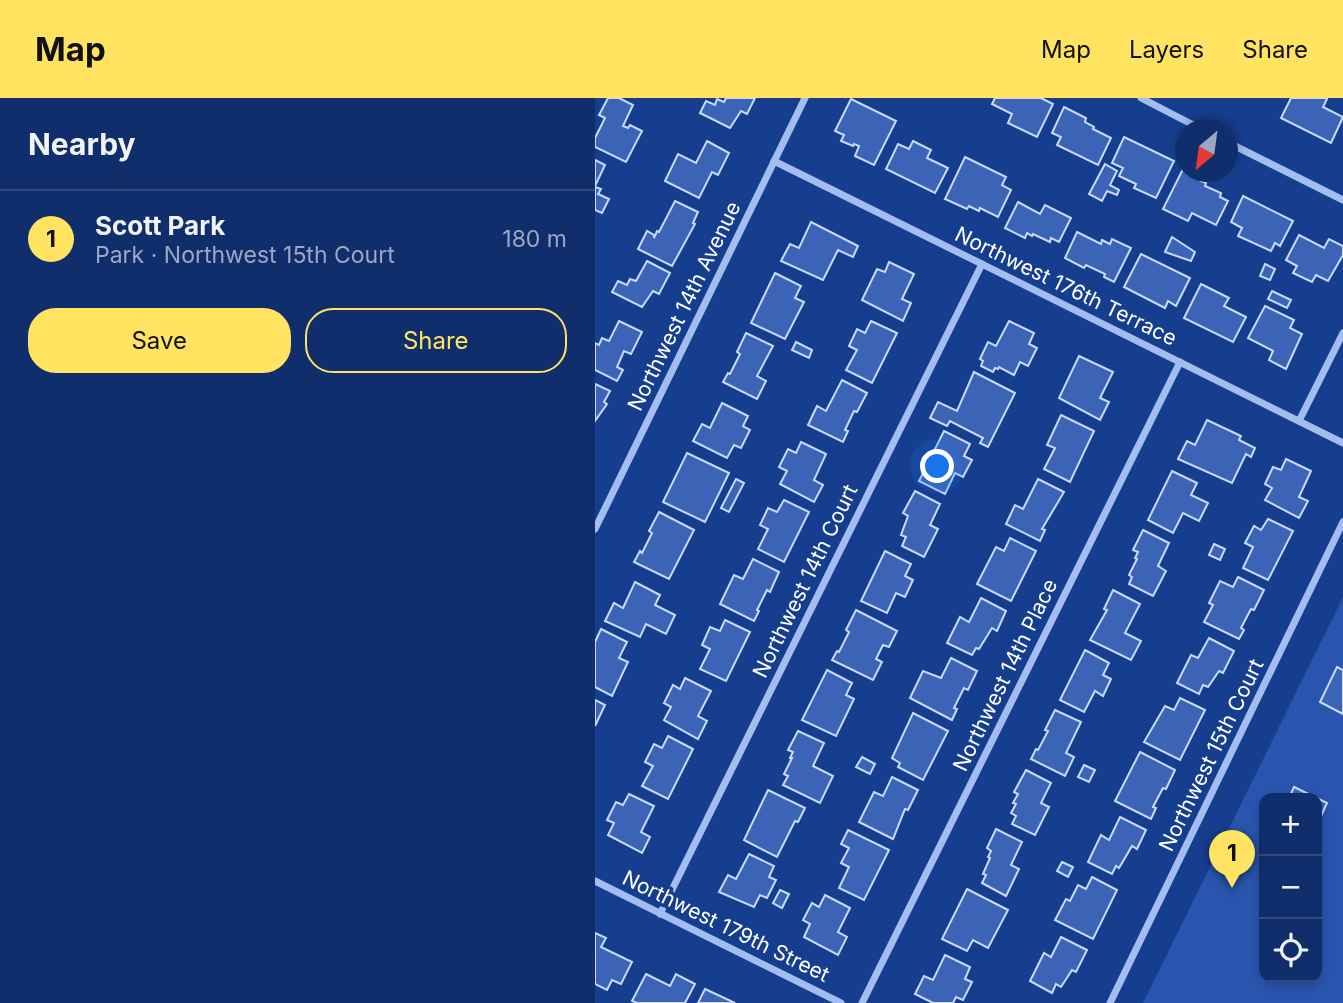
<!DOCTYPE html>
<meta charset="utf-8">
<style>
body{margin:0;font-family:Inter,sans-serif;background:#193671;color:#f1f3f6}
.controls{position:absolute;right:21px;bottom:21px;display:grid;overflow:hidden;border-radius:14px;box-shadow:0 4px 10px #0003}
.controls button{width:63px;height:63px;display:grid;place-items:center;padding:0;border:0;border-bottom:2px solid #304a7e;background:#102e6b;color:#f1f3f6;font:35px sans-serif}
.compass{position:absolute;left:580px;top:21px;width:63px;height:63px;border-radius:50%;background:#102e6b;box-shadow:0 4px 10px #0003;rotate:209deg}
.you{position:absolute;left:343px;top:369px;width:24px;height:24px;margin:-18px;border:5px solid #fff;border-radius:50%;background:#1a73e8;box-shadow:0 0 0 10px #1a73e833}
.badge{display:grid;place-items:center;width:46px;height:46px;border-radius:50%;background:#ffe361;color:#111;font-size:23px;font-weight:700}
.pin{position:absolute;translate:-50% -58px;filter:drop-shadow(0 2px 4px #0008)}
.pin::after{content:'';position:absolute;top:37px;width:24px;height:21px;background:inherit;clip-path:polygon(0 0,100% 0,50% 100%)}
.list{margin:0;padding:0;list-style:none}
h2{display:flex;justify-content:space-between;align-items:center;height:91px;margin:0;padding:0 28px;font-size:30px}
h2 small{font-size:23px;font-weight:400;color:#9ca8c1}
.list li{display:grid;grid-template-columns:46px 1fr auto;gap:21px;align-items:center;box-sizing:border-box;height:98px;padding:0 28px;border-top:2px solid #304a7e}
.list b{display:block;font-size:26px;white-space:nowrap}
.list p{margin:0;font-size:23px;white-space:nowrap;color:#9ca8c1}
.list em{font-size:23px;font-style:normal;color:#9ca8c1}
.actions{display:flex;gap:14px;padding:21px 28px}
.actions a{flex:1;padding:16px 0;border:2px solid #ffe361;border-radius:28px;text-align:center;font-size:24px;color:#ffe361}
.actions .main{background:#ffe361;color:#111}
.icon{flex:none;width:38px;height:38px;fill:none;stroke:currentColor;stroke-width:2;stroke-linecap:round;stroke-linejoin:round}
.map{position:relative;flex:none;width:748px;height:905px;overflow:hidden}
header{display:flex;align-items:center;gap:42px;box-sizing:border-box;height:98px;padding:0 35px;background:#ffe361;color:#111}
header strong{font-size:33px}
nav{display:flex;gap:38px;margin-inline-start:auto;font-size:24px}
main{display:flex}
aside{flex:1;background:#102e6b}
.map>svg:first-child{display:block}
.green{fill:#2955ae;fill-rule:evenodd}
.building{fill:#3b64b6;stroke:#c9dafb;stroke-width:2}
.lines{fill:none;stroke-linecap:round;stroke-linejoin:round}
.minor{stroke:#a3bdf0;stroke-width:7}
.labels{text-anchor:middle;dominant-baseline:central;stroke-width:7;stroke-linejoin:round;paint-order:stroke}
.street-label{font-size:21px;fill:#fff;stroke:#163e8f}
</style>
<header>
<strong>Map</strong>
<nav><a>Map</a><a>Layers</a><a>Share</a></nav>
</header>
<main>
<aside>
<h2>Nearby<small></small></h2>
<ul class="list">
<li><span class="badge">1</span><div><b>Scott Park</b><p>Park · Northwest 15th Court</p></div><em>180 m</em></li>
</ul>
<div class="actions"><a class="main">Save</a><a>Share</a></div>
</aside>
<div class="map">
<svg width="748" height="905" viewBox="0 0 748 905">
<rect width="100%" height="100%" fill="#163e8f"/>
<!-- green -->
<path class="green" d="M748,499V905H548ZM669,700H722V879H669Z"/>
<!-- building -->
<g class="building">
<polygon points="13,0 24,0 38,7 28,28 33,30 35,27 47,33 31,64 0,49 0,40 10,20 4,17"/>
<polygon points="131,0 160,0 152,16 146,13 135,30 105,15 111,3 120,7 122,1 129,4"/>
<polygon points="400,0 446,0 458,6 442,39 413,25 417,16 397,6"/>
<polygon points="696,0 730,0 732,1 728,9 748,19 736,45 686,20"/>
<polygon points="256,1 301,23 279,67 260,58 264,48 259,46 258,48 246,43 249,37 240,33"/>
<polygon points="469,9 491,20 490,24 499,29 498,31 516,40 503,67 462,47 466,39 457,35"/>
<polygon points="529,39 579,63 561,100 539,90 541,86 524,78 528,70 517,65"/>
<polygon points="112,43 134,55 123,77 117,74 104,100 70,83 83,56 101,65"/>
<polygon points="318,43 336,52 332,60 353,70 340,95 291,71 303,46 314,51"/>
<polygon points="370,59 411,79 407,87 416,92 403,119 385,110 384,113 374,108 372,111 350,101"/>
<polygon points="0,62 10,67 0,88"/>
<polygon points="510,66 522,73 515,87 524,92 522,97 512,93 507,103 494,96"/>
<polygon points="589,69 590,74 598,74 608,79 606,83 611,85 610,88 626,95 625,99 633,103 621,127 597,115 593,123 568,111"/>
<polygon points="0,89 6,91 3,96 14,101 7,115 0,112"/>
<polygon points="648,98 698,123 685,148 680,145 676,153 643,138 647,130 636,124"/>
<polygon points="80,103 103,114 98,125 100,126 77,168 43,151 52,133 59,137 59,140 62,133 64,134"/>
<polygon points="423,104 445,116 450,107 476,120 464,144 456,140 455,144 438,136 437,138 432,135 430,140 410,130"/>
<polygon points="216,124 263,148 258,159 243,152 228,182 186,163 195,146 204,150"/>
<polygon points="482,134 506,146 507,142 515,146 517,141 536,150 519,184 509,179 510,176 491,167 489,170 470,160"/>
<polygon points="704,137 729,150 734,141 748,148 748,157 733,183 721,177 717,184 698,175 702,168 691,162"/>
<polygon points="577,139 600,154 596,163 570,154"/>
<polygon points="546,156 595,180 581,208 573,203 570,210 529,189"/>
<polygon points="52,163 75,175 64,196 58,193 47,209 17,194 23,183 32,187 35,181 41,183"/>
<polygon points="294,164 319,176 307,201 316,205 308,223 267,202 282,171 290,174"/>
<polygon points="670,166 680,171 675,182 665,178"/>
<polygon points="180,175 206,188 200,200 209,204 190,241 156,225"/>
<polygon points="606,186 634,200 629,208 651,219 638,244 589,220"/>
<polygon points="677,193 696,202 692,210 673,201"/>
<polygon points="670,208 699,222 695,230 707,236 691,271 674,262 678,253 653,240"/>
<polygon points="24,223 47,234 36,256 29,253 22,269 28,272 22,283 0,272 0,245 4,247 7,240 14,243"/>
<polygon points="276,223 302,235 277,285 251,272 262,252 254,248 262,231 270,235"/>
<polygon points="414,223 439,235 434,246 442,250 433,268 425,264 419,277 404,269 403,271 400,270 398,274 386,268 388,263 385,261 393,244 401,248"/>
<polygon points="151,235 178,248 162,278 171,283 162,301 128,284 133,275 135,276 145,256 142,254"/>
<polygon points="201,244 217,252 214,260 197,252"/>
<polygon points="484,258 518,274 505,300 514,304 505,322 464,300"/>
<polygon points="379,274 420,295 393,349 385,345 388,340 355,323 352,328 335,320 343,304 362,313"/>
<polygon points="247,282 272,295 262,314 259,313 250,332 253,333 248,344 213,327 222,308 231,313"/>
<polygon points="0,286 15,293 9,304 12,306 0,323"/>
<polygon points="127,305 153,318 148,328 155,332 146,350 139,347 132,360 98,343 107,326 115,330"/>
<polygon points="466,317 499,333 475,384 449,371 460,350 452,347"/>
<polygon points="612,322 646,338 644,342 660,350 656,359 651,356 637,385 583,361 592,343 600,347"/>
<polygon points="349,333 375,346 369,358 377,362 368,379 360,375 350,396 324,383"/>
<polygon points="206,344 231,356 219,382 228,387 219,404 185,386 192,373 184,369 193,351 201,355"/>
<polygon points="92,355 134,375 110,424 68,404"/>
<polygon points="691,361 716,373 704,399 713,403 704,420 670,402 677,390 670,386 678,369 686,372"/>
<polygon points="577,373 602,385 596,397 613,405 604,423 588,415 578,435 553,422"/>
<polygon points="141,381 149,385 134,414 126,410"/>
<polygon points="443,381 469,394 447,431 450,432 445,443 411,426 420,407 428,411"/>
<polygon points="320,393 345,406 335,427 343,431 329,459 307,448 311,439 306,437 313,418 308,415"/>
<polygon points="189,402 214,414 189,464 163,451 173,431 165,427 173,410 182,414"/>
<polygon points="64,414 99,432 74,481 39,464 45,453 47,455 57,435 54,433"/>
<polygon points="673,421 698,433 673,482 648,470 658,449 650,445 659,428 666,432"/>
<polygon points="548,432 574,445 563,468 571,473 558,498 534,486 537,479 534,477 542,461 540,460 543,454 538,452"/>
<polygon points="415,440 441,453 416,503 382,486 401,449 409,453"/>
<polygon points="619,446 630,451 625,462 614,457"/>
<polygon points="290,453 316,466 310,478 318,482 310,499 301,495 292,515 266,503"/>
<polygon points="158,461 184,474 175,494 172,492 162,512 164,513 159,523 125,506 139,477 148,481"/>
<polygon points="643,479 669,492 659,512 656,511 646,530 649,532 644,541 609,524 618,507 614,505 625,483 638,489"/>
<polygon points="40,484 65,497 60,507 80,517 71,536 51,526 45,539 10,523 19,505 28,510"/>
<polygon points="518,492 545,506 530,535 546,543 536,562 495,542 512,512 509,511"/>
<polygon points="386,500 411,513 402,533 397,530 384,551 381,550 377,557 352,545 365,519 374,524"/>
<polygon points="261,512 302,533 294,549 288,547 281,561 287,564 278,582 237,562 242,553 244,554 254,534 251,532"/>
<polygon points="130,522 155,534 131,583 105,571 115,551 107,547 115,529 125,533"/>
<polygon points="6,531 32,544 24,560 33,564 17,598 0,589 0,544"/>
<polygon points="614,540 639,553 628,575 624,573 613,589 608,587 604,596 582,585 596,557 603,560"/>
<polygon points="490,552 514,565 508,577 516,581 508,598 500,593 489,614 465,602"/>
<polygon points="356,560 382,573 373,592 369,590 359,610 362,611 357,622 315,600 328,573 346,580"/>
<polygon points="742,569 748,572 748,616 725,604"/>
<polygon points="232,572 257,585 251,597 259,601 241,638 207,622"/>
<polygon points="90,580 116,593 103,618 112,623 103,641 69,622 76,609 69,605 78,587 85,591"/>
<polygon points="585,600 610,612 585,662 549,644 570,608 579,612"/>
<polygon points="0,602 10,607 0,628"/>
<polygon points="460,612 486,624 471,655 479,659 470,678 436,661 441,651 443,652 453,633 450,632"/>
<polygon points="318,615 353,633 328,682 303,669 305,665 297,660"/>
<polygon points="203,633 229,645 218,668 238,678 225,705 188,687 193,678 189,676 197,660 195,660 198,654 193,652"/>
<polygon points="73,638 98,651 73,701 47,688 58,668 50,664 59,646 67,650"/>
<polygon points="545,654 580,672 571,691 568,690 558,709 561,710 556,721 520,703"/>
<polygon points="267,659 280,666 275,676 261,669"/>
<polygon points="489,667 500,672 494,684 483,679"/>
<polygon points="431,672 456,685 446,705 454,709 440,737 417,726 421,718 416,715 421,706 418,705 423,696 419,694"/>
<polygon points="297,679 323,692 313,712 310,711 298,741 264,724 279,694 288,698"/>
<polygon points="699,689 732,705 722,727 722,700 694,700"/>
<polygon points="173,692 210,710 203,724 200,723 182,759 149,742"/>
<polygon points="34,696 59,708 46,734 55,739 47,755 13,737 19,725 12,722 21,704 28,707"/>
<polygon points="525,719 551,732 542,751 537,748 524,770 521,768 517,776 493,764 506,737 514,742"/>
<polygon points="401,731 427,744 416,767 424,771 411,798 387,785 391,777 388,776 395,760 393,759 396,753 392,750"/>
<polygon points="253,732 294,752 269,802 244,790 254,769 246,765 254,750 246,746"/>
<polygon points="154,756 179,768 174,779 181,782 172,800 165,797 159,809 124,794 133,777 141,781"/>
<polygon points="467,764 478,769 473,779 462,773"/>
<polygon points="497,779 522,792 498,841 460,822 471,801 475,803 483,787 491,791"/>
<polygon points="372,791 413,812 393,850 378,842 372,853 347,841"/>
<polygon points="185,792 194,796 187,810 178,805"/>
<polygon points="230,797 255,810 243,834 252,839 243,857 209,839 215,826 208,822 217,805 224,809"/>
<polygon points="0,835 11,840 6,849 37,864 26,886 17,882 12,892 0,886"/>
<polygon points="466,839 492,852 481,874 477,872 466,889 461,886 457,895 435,883 449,855 456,859"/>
<polygon points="350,857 375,869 370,881 377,884 368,902 361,899 358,905 338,905 320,896 329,878 338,882"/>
<polygon points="51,876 75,888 81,876 100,886 90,905 42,905 37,903"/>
<polygon points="110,891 140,905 103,905"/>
</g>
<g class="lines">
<!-- minor -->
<g class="minor">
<polyline points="546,0 608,32"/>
<polyline points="632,44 748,102"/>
<polyline points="179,63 748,345"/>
<polyline points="704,323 748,235"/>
<polyline points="0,431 210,0"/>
<polyline points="0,783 246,905"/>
<polyline points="65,816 387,166"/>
<polyline points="267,905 585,264"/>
<polyline points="515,905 748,424"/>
</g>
</g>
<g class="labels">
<!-- street labels -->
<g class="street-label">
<text transform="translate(471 188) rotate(26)">Northwest 176th Terrace</text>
<text transform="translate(89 208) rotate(-64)">Northwest 14th Avenue</text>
<text transform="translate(210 483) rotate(-64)">Northwest 14th Court</text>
<text transform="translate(410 577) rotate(-64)">Northwest 14th Place</text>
<text transform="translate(616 657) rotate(-64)">Northwest 15th Court</text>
<text transform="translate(131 828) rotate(26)">Northwest 179th Street</text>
</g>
</g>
</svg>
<div class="controls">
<button>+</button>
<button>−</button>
<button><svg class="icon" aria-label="locate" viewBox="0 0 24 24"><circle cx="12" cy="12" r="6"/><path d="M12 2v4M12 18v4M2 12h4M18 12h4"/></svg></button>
</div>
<svg class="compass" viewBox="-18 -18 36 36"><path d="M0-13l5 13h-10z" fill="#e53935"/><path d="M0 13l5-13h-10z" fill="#9ca8c1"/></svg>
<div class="you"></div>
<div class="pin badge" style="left:637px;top:790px">1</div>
</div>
</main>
